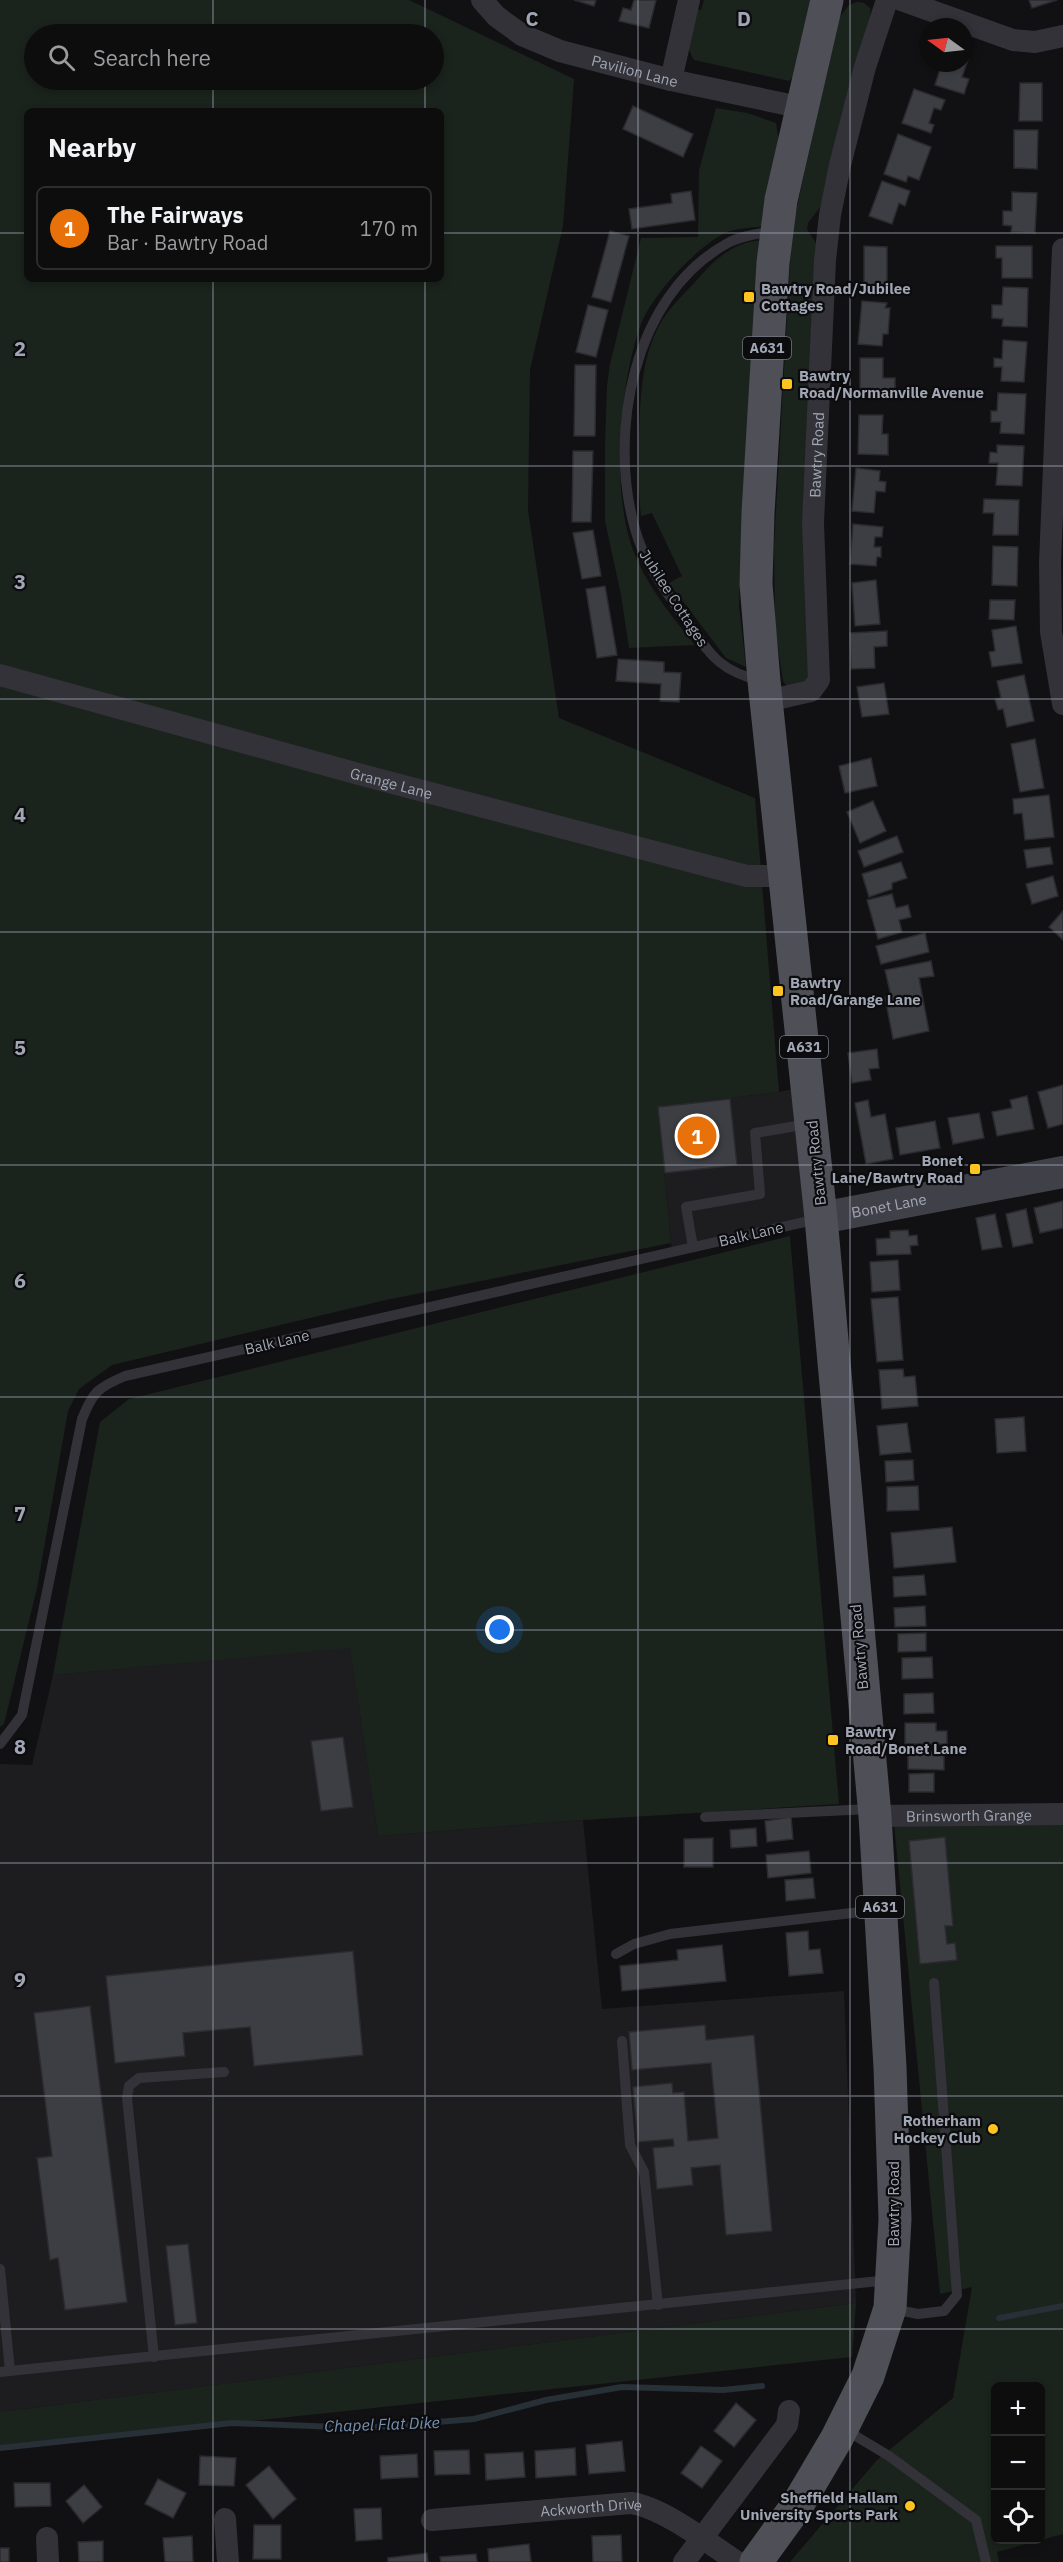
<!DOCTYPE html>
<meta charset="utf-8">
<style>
body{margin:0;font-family:"IBM Plex Sans",sans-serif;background:#1b1b1c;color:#f1f3f6}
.controls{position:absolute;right:18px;bottom:18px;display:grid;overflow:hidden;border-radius:9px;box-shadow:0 3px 9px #0003}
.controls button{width:54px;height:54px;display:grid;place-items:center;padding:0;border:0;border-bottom:2px solid #2d2d2e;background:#0d0d0e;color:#f1f3f6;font:30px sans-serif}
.compass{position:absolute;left:919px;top:18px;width:54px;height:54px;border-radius:50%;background:#0d0d0e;box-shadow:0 3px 9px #0003;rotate:285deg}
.you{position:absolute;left:500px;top:1630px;width:21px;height:21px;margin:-15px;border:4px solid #fff;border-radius:50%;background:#1a73e8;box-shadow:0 0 0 9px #1a73e833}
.badge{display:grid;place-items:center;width:39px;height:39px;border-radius:50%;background:#fdc31f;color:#fff;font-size:20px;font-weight:700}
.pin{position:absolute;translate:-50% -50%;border:3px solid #fff;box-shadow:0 2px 6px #0006}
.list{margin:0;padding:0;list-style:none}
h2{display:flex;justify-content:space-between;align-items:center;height:78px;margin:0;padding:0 24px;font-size:26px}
h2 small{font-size:20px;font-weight:400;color:#9a9c9e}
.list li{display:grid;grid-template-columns:39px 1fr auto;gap:18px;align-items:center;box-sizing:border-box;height:84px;margin:0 12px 12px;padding:0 12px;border:2px solid #2d2d2e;border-radius:9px}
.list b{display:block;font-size:22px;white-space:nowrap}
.list p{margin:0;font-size:20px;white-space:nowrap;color:#9a9c9e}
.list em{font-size:20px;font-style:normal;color:#9a9c9e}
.icon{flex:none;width:33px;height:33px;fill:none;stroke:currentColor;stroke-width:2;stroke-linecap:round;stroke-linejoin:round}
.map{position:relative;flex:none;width:1063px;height:2562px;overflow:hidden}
.search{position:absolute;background:#0d0d0e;box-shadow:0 3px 9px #0003;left:24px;top:24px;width:420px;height:66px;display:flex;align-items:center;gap:15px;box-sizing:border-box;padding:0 21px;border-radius:33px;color:#9a9c9e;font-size:22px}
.panel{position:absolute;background:#0d0d0e;box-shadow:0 3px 9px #0003;left:24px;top:108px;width:420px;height:174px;border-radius:9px}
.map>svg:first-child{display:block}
.built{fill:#1d1d20}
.green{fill:#1b231d;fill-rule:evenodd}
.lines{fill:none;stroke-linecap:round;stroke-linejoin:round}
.stream{stroke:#272f37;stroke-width:6}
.building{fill:#3d3e43;stroke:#2b2b2f;stroke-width:1.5}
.lane{stroke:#323238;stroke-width:10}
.street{stroke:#323238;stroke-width:22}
.secondary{stroke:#404148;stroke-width:32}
.primary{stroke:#4e4f57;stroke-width:33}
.grid{fill:none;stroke:#a1a6b4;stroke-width:1.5;stroke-opacity:0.55}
.poi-dot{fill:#fdc31f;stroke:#0c0c0e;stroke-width:2}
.labels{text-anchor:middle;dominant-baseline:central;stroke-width:4.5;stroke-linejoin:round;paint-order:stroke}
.shield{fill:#0c0c0e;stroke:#747882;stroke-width:1.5}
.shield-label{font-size:14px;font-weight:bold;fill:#a1a6b4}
.street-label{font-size:15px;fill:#a1a6b4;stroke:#0c0c0e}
.poi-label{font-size:15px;font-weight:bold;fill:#a1a6b4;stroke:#0c0c0e;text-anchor:start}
.water-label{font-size:16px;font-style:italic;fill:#7692b2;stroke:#0c0c0e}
.grid-label{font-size:20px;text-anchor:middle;font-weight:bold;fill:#a1a6b4;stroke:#0c0c0e;stroke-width:4.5;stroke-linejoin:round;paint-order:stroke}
</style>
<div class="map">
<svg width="1063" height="2562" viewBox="0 0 1063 2562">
<rect width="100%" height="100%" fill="#111113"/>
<!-- built -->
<g class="built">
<polygon points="808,1086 821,1218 672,1252 658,1107 779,1092"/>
<polygon points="350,1647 378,1836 583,1820 602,2009 844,1991 856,2303 0,2412 0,1764 32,1765 53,1675"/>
</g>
<!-- green -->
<g class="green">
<path d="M0,0H409L574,79L563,226L530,370L528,510L559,718L755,798L779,1092L658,1107L671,1243L386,1300L112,1365L79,1389L68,1411L37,1588L4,1724L0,1727ZM34,34H434V80H34ZM27,111H441V279H27Z"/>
<polygon points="704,0 817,0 799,71 789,81 694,60 688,48 694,8 701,10"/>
<polygon points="857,2 864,3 871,9 869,23 824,202 808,223 807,229 817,245 813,666 808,681 790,690 783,681 775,626 774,546 792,229 839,18 849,5"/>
<path d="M716,108L747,113L776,123L779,142L764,226C751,228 734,228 723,234C695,249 653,294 641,324C620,382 612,481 630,541C642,580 670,614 695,645L629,648L621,595L605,521V443L607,386L610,364L641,238L698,237L699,170Z"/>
<path d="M764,240L742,519L739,606L746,667L726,658L669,583L682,576L652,513L641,516C638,488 638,462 639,434C641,393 641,355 663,319C672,305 685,293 696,281C715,259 734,241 764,240Z"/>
<polygon points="790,1236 839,1804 583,1820 378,1836 350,1648 53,1675 100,1422 129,1399"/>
<path d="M894,1824L1063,1825V2534L997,2552L999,2562H790L877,2460L953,2398L972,2287L940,2294ZM996,2386H1040V2540H996Z"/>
<polygon points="856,2303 852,2357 0,2448 0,2412"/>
</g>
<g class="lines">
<!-- stream -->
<g class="stream">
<polyline points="999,2318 1063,2306"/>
<polyline points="0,2448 232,2423 363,2428 474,2419 546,2400 622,2387 723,2390 762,2386"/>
</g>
</g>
<!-- building -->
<g class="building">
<polygon points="574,0 596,0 594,6"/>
<polygon points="634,0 656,0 649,28 619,21 623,8 631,10"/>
<polygon points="1029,0 1057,0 1032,8"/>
<polygon points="964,59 968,60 962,77 969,79 964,94 935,85 942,63 964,63"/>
<polygon points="1020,83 1042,83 1042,121 1019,121"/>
<polygon points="914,89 945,100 941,110 934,108 929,123 934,125 931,133 902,123"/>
<polygon points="633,106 693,134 683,157 623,129"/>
<polygon points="1014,130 1038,130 1037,169 1014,168"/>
<polygon points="898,134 931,147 919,180 908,176 906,182 884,174"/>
<polygon points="882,181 910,191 905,206 899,203 892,224 869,216"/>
<polygon points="691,191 695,220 632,229 629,209 672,203 671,194"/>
<polygon points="1012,192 1037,193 1035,233 1011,232 1012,226 1003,225 1003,211 1012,211"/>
<polygon points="610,231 629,236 611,302 592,297"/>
<polygon points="864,246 887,247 887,289 864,289"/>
<polygon points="996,246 1032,246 1032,278 1002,278 1002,258 996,258"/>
<polygon points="1003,287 1028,288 1027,327 1002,326 1003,319 992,318 992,305 1002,305"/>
<polygon points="862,301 887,303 885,308 890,308 888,334 883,334 882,346 858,344"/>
<polygon points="588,305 608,310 596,357 576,352"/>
<polygon points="1003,340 1027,342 1024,382 1001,381 1002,367 994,367 994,358 1002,359"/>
<polygon points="860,358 883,358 883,378 895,378 895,390 883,390 883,398 860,398"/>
<polygon points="575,365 596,365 595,436 574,436"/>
<polygon points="998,393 1026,394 1024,434 1000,433 1001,422 991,422 991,411 997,411"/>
<polygon points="859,415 883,415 882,434 888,434 888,455 858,454"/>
<polygon points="997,445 1024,446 1022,486 996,485 998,463 989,463 990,452 997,453"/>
<polygon points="573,451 593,451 591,522 572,522"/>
<polygon points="856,468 880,471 879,481 886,482 885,492 876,491 874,513 852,511"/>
<polygon points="984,499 1019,500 1018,535 993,535 994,513 983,513"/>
<polygon points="853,524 883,527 882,537 875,537 874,547 881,547 881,557 877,557 876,566 850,564"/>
<polygon points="593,530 601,576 582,579 573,533"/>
<polygon points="993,546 1018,547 1017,586 992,585"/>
<polygon points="876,580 880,624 855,626 852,583"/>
<polygon points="605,586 617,655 597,658 586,589"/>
<polygon points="990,600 1015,600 1014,620 989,619"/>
<polygon points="1016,626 1022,663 992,667 989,652 995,651 992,630"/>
<polygon points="887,631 887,646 874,647 875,668 851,669 850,633"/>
<polygon points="618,659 664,662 664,672 681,673 679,702 660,701 661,684 616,681"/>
<polygon points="1024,675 1034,721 1007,727 1003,709 998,710 995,699 1001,698 997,681"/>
<polygon points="884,683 889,714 862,717 857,687"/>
<polygon points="1035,739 1044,788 1020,792 1011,744"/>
<polygon points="871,758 877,786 845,793 839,766"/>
<polygon points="1049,795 1054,837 1025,840 1022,813 1014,814 1013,799"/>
<polygon points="873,801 886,831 860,843 847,812"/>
<polygon points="897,836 903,852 864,867 858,851"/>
<polygon points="1050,847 1053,864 1027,868 1024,850"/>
<polygon points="901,862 907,878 892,883 892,889 869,897 862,874"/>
<polygon points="1053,876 1058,896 1032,904 1026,884"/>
<polygon points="892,894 896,908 908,905 911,917 899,920 902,932 878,939 867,900"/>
<polygon points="1063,911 1063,940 1049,927"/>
<polygon points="925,933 929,952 881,964 876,946"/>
<polygon points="931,961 934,976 919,978 929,1031 893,1039 885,997 891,996 885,970"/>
<polygon points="877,1049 879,1068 869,1069 871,1080 852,1083 848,1053"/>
<polygon points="1063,1085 1063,1124 1048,1128 1038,1092"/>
<polygon points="1027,1096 1034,1129 997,1136 992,1112 1012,1108 1010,1100"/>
<polygon points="730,1099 737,1165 665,1173 658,1107"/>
<polygon points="868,1100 871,1117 885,1114 893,1159 866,1164 855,1103"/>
<polygon points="979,1113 984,1138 953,1144 948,1118"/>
<polygon points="935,1121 940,1148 900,1155 896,1128"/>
<polygon points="1063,1201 1063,1228 1040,1233 1034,1208"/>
<polygon points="1026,1209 1033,1243 1013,1247 1006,1214"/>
<polygon points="995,1214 1002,1247 982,1250 976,1218"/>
<polygon points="908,1230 909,1236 917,1235 918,1245 910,1246 911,1254 877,1255 876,1239 890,1238 890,1231"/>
<polygon points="898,1260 900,1290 872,1292 870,1262"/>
<polygon points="898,1297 903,1360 877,1362 871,1299"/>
<polygon points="903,1369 904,1377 915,1376 918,1406 882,1409 879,1370"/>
<polygon points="1024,1417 1026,1451 997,1453 995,1419"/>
<polygon points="907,1423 911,1452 880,1455 877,1426"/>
<polygon points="913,1460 914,1480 886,1482 885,1461"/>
<polygon points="918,1486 919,1510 887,1511 887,1487"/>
<polygon points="952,1527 956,1562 894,1568 891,1533"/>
<polygon points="924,1575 926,1595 894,1597 893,1577"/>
<polygon points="925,1606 926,1626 895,1627 894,1608"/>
<polygon points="926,1633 926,1651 898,1652 898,1634"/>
<polygon points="932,1657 933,1678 902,1679 902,1658"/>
<polygon points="933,1693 934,1713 904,1714 904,1694"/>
<polygon points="905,1723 936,1723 936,1731 947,1731 947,1744 905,1744"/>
<polygon points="343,1737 353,1807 321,1811 311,1741"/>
<polygon points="908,1751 944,1752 944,1770 908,1769"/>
<polygon points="934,1773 934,1792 909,1792 909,1774"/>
<polygon points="791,1817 793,1839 767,1842 765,1821"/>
<polygon points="756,1828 757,1846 731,1848 730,1830"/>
<polygon points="945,1837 953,1926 945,1926 947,1944 955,1943 957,1960 920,1964 909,1841"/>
<polygon points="713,1838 713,1867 684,1867 684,1839"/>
<polygon points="809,1851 811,1873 768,1878 766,1855"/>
<polygon points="813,1878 815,1898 786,1901 785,1880"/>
<polygon points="808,1931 809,1950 820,1949 823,1973 789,1976 786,1933"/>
<polygon points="722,1945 726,1981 622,1991 620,1966 678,1960 677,1950"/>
<polygon points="353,1951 363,2055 254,2066 250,2027 183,2033 185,2056 115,2063 106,1976"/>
<polygon points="90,2006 127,2302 65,2310 58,2258 50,2260 37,2158 52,2156 34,2013"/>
<polygon points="705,2025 706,2040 754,2035 772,2231 726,2235 720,2165 691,2168 693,2185 657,2189 653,2148 674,2146 673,2139 638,2142 633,2087 672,2083 673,2093 684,2092 688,2141 718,2138 711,2063 632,2070 629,2032"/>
<polygon points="188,2244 197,2323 175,2325 166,2246"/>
<polygon points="736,2403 756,2420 734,2447 714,2431"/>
<polygon points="622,2441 625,2471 589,2474 586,2445"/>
<polygon points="701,2446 722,2461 702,2488 681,2473"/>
<polygon points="575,2448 576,2475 536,2478 535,2451"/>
<polygon points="469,2450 470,2474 435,2475 434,2451"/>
<polygon points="523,2452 525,2477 486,2480 485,2454"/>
<polygon points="417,2454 418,2477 381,2479 380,2456"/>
<polygon points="200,2456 236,2458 234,2486 199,2485"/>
<polygon points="269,2466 296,2499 273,2519 246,2485"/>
<polygon points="158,2479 186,2493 173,2518 145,2504"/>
<polygon points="14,2483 50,2483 51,2506 15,2507"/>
<polygon points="84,2485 102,2507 83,2523 66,2501"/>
<polygon points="381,2508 382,2539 356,2541 354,2509"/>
<polygon points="254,2525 281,2525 281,2559 253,2559"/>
<polygon points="621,2535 622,2562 593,2562 592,2536"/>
<polygon points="192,2536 193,2562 165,2562 163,2538"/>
<polygon points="103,2541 103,2562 79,2562 78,2542"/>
<polygon points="529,2544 531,2562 489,2562 488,2549"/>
<rect x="0" y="2548" width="9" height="14"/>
<polygon points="427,2553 428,2562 388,2562 388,2558"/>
<polygon points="476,2554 477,2562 441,2562 440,2557"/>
</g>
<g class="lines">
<!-- lane -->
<g class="lane">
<path d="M761,681C716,670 709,652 684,617C665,590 644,562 635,529C608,434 632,297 726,244C740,236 757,234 774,231"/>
<polyline points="693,1247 686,1207 760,1194 755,1133 808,1124"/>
<path d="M0,1744L22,1715L82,1419C93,1392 97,1388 125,1376L818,1219"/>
<polyline points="705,1817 870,1809"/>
<polyline points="616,1954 634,1944 670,1934 878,1910"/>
<polyline points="622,2041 630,2145 644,2172 658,2305"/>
<polyline points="0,2269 10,2371"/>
<polyline points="893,2309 918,2314 944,2311 957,2295 934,1983"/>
<polyline points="154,2357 127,2098 129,2086 139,2078 224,2072"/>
<polyline points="0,2372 889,2280"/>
<polyline points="844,2429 889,2456 976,2520 986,2562"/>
</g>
<!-- street -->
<g class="street">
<path id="s1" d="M482,0L496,16L522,35L560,51L671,80L804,108"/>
<polyline points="901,0 1013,40 1035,42 1063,36"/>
<polyline points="671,80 689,0"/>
<polyline points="1063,249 1050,563 1051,632 1063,704"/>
<path id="s2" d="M0,675L362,775L731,872L747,876H786"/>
<path id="s3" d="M767,701L811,691L819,680L813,523L825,260L830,215L840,165L865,67L887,0"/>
<path id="s4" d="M875,1816L1063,1814"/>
<polyline points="225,2519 228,2562"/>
<path id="s5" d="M432,2520L631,2503C662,2507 710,2544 737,2562"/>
<polyline points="47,2538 48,2562"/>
<polyline points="684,2562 787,2425 789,2411"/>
</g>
<!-- secondary -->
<path class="secondary" id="s6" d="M821,1218L1063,1172"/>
<!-- primary -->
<polyline class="primary" points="756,2562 798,2504 837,2438 868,2376 890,2308 895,2219 890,2067 875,1816 821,1218 764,681 756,584 758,513 773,263 781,200 827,0"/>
</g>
<!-- grid -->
<path class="grid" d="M213,0V34M425,0V34M638,0V2562M850,0V2562M213,80V111M425,80V111M0,233H27M441,233H1063M213,279V2562M425,279V2562M0,466H1063M0,699H1063M0,932H1063M0,1165H1063M0,1397H1063M0,1630H1063M0,1863H1063M0,2096H1063M0,2329H1063"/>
<!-- markers -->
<g class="poi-dot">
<rect x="743" y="291" width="12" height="12" rx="3"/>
<rect x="781" y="378" width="12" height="12" rx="3"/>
<rect x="772" y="985" width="12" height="12" rx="3"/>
<rect x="969" y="1163" width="12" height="12" rx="3"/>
<rect x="827" y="1734" width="12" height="12" rx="3"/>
<circle cx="993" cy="2129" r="6"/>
<circle cx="910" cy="2506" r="6"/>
</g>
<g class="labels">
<!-- shield labels -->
<g class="shield">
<rect x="743" y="337" width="48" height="22" rx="4.5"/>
<rect x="780" y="1036" width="48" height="22" rx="4.5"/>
<rect x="856" y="1896" width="48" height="22" rx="4.5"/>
</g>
<g class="shield-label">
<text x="767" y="348">A631</text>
<text x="804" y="1047">A631</text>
<text x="880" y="1907">A631</text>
</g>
<!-- street labels -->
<g class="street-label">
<text stroke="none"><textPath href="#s1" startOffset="172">Pavilion Lane</textPath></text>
<text stroke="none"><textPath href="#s3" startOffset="284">Bawtry Road</textPath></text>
<text transform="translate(674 598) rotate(57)">Jubilee Cottages</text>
<text stroke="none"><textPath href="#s2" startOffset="406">Grange Lane</textPath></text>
<text transform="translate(816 1163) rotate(-96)">Bawtry Road</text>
<text stroke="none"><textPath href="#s6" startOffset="69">Bonet Lane</textPath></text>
<text transform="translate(751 1234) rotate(-13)">Balk Lane</text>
<text transform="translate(277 1342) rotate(-13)">Balk Lane</text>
<text transform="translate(859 1647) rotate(-95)">Bawtry Road</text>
<text stroke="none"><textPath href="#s4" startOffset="94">Brinsworth Grange</textPath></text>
<text transform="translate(893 2204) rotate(-90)">Bawtry Road</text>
<text stroke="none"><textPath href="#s5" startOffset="160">Ackworth Drive</textPath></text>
</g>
<!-- poi labels -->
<g class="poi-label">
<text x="761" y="288">Bawtry Road/Jubilee<tspan x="761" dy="17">Cottages</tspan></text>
<text x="799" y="375">Bawtry<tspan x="799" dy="17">Road/Normanville Avenue</tspan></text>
<text x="790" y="982">Bawtry<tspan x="790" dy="17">Road/Grange Lane</tspan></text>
<text x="963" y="1160" text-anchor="end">Bonet<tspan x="963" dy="17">Lane/Bawtry Road</tspan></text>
<text x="845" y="1731">Bawtry<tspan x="845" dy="17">Road/Bonet Lane</tspan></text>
<text x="981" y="2120" text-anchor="end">Rotherham<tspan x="981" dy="17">Hockey Club</tspan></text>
<text x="898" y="2497" text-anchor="end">Sheffield Hallam<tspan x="898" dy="17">University Sports Park</tspan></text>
</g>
<!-- water labels -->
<g class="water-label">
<text transform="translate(382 2424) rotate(-2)">Chapel Flat Dike</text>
</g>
</g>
<g class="grid-label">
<text x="532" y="26">C</text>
<text x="744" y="26">D</text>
<text x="20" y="356">2</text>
<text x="20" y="589">3</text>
<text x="20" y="822">4</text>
<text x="20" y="1055">5</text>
<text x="20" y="1288">6</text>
<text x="20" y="1521">7</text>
<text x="20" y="1754">8</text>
<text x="20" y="1987">9</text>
</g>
</svg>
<div class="controls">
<button>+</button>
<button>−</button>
<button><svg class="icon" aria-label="locate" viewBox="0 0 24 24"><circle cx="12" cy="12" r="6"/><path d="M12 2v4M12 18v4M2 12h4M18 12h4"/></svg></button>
</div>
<svg class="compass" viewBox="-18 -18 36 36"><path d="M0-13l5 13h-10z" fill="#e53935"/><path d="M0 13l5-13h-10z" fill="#9a9c9e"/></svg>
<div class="you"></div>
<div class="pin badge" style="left:697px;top:1136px;background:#e8710a">1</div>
<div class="search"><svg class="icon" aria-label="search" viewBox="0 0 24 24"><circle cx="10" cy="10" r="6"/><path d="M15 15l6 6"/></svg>Search here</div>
<section class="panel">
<h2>Nearby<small></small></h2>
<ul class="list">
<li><span class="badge" style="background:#e8710a">1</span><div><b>The Fairways</b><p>Bar · Bawtry Road</p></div><em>170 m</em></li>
</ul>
</section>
</div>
